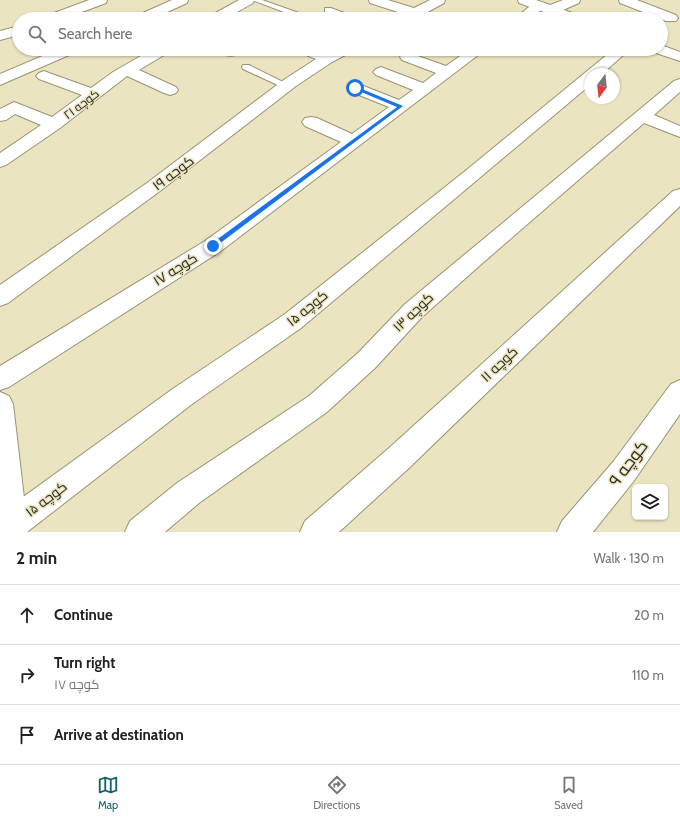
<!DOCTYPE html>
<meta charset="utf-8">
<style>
body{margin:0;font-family:Cabin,Cairo,sans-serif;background:#f2f2f2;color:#202124}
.controls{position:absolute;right:12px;bottom:12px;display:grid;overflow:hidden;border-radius:6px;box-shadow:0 1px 3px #0004}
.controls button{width:36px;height:36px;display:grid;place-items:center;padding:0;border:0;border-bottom:1px solid #e0e0e0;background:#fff;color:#202124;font:20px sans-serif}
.compass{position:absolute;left:584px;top:68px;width:36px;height:36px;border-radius:50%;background:#fff;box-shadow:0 1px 3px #0004;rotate:195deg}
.stop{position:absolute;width:12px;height:12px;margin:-9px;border:3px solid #1a73e8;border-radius:50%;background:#fff}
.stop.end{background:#1a73e8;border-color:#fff;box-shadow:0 1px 4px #0008}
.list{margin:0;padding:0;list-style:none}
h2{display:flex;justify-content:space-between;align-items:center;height:52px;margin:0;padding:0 16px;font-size:17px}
h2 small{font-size:13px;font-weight:400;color:#757577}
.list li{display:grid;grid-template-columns:26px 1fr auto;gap:12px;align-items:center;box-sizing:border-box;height:60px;padding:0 16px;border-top:1px solid #e0e0e0}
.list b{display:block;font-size:15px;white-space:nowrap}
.list p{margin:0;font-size:13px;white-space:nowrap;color:#757577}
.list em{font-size:13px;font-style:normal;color:#757577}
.icon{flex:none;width:22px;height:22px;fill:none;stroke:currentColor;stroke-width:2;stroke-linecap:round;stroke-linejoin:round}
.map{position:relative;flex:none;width:680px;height:532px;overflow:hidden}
.search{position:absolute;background:#fff;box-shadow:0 1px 3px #0004;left:12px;right:12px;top:12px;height:44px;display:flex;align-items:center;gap:10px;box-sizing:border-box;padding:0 14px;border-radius:22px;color:#757577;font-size:15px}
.sheet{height:232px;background:#fff}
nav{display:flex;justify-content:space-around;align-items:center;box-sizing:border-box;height:56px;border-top:1px solid #e0e0e0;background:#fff;font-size:11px;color:#757577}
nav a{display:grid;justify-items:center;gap:2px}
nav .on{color:#116266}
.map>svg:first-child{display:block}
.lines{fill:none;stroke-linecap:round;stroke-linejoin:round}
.service-casing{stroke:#999372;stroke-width:2}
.minor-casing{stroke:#999372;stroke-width:2}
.tertiary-casing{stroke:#999372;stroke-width:2}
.service{fill:#fff;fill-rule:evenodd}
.minor{fill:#fff;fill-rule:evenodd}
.tertiary{fill:#fff;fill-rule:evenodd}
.route{fill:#1a73e8}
.labels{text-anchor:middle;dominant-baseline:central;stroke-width:3;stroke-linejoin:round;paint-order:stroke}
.far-street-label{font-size:12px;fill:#2c291c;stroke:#ebe4c1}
.street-label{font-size:14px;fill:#2c291c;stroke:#ebe4c1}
.near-street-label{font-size:17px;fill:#2c291c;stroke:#ebe4c1}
</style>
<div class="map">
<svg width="680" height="532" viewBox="0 0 680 532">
<rect width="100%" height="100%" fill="#ebe4c1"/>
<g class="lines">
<defs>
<g id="service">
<polygon points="252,0 262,0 299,13 298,15 292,15"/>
<polygon points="325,8 331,8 360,19 349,19 325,12"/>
<polygon points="243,65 249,65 291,86 290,88 284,88 243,69 242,67"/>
</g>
<g id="minor">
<polygon points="89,0 107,0 106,3 63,19 44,19 46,16"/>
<polygon points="172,0 188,0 187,3 152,19 134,19 136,16"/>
<polygon points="239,0 254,0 253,3 225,19 208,19 210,16"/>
<polygon points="369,0 388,0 414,8 430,0 445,0 444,3 415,19 398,19 404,14 370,3"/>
<path d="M563,0H580L579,3C569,7 556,15 545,13L543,10L545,7Z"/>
<polygon points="619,0 637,0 676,15 678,18 676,21 666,21 620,3"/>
<polygon points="539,2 544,3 546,6 530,19 514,19 534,3"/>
<polygon points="19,26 19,35 0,40 0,31"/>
<polygon points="59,49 78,49 76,52 0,85 0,74"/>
<polygon points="153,49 171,49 169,52 139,70 176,87 178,90 176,93 170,95 164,93 127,76 60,128 6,165 0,167 0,153 41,125 15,114 6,120 0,121 0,109 14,102 52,117 82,95 39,79 36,76 39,73 44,71 49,73 91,88 113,72"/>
<path d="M218,49H235L237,52L235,55C228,57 222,55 218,49Z"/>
<polygon points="297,49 317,49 327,53 335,49 353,49 351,52 332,62 296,86 160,191 8,303 0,306 0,285 147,183 285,79 316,59 299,52"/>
<polygon points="470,49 486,49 221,251 9,387 0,390 0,366 205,241 341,142 305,126 302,122 305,118 311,117 317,118 352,134 389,107 349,91 347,88 349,85 355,83 361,85 399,100 413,90 376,75 373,72 376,69 381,67 386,69 423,83 436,73 402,60 400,57 402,54 407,53 412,54 446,66"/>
<polygon points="614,49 630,49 602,74 590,74 590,85 301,328 192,404 27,532 0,532 1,513 174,388 285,314 464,172"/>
<polygon points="680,79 680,92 654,115 680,126 680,137 644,123 478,267 421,318 376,367 327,412 199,503 165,532 125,532 130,521 177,483 309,396 358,353 405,304 674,81"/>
<polygon points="680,189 680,206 409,468 339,532 300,532 305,521 389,448 673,191"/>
<polygon points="680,380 680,414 633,482 593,532 557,532 562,521 613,462 671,384"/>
</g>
<g id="tertiary">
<polygon points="518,0 536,0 581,16 583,19 563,19 519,3"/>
<polygon points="661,45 680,52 680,61 653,52 651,49 661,49"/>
<polygon points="0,392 9,396 13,404 28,532 0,532"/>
</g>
</defs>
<!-- service casing -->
<use href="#service" class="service-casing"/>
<!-- minor casing -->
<use href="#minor" class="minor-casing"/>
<!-- tertiary casing -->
<use href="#tertiary" class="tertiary-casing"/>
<!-- service -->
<use href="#service" class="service"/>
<!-- minor -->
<use href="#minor" class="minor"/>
<!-- tertiary -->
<use href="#tertiary" class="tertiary"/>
</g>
<!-- route -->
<polygon class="route" points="354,87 357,87 403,106 215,247 211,247 211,244 397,107 354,89"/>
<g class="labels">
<!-- far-street labels -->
<g class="far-street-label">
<text transform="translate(81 104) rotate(-37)">کوچه ۲۱</text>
</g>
<!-- street labels -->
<g class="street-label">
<text transform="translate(173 173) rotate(-37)">کوچه ۱۹</text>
<text transform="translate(175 269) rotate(-32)">کوچه ۱۷</text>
<text transform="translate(307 308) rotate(-39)">کوچه ۱۵</text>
<text transform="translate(413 312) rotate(-44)">کوچه ۱۳</text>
<text transform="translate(499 364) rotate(-43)">کوچه ۱۱</text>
<text transform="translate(46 499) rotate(-37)">کوچه ۱۵</text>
</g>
<!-- near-street labels -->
<g class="near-street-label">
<text transform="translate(628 463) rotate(-53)">کوچه ۹</text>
</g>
</g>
</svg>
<div class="controls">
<button><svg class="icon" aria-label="layers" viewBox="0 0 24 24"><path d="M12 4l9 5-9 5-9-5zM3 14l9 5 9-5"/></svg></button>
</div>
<svg class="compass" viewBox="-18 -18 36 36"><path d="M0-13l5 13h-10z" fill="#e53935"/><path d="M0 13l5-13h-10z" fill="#757577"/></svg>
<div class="stop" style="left:355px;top:88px"></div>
<div class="stop end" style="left:213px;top:246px"></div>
<div class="search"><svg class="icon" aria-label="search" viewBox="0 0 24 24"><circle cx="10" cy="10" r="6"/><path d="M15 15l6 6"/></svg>Search here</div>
</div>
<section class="sheet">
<h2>2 min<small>Walk · 130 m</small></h2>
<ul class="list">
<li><svg class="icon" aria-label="ahead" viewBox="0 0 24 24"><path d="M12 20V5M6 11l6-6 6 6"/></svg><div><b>Continue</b></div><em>20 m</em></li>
<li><svg class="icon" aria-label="right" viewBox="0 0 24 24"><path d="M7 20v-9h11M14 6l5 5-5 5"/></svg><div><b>Turn right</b><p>کوچه ۱۷</p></div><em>110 m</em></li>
<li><svg class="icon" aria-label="arrive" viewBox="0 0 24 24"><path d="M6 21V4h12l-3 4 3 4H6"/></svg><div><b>Arrive at destination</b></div></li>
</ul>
</section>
<nav>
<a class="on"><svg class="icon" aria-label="map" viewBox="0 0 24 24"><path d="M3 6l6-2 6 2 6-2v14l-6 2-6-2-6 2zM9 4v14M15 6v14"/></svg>Map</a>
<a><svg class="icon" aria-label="directions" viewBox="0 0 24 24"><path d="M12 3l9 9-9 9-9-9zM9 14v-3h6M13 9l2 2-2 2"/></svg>Directions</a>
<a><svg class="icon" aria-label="saved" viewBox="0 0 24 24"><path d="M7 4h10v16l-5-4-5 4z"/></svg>Saved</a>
</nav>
